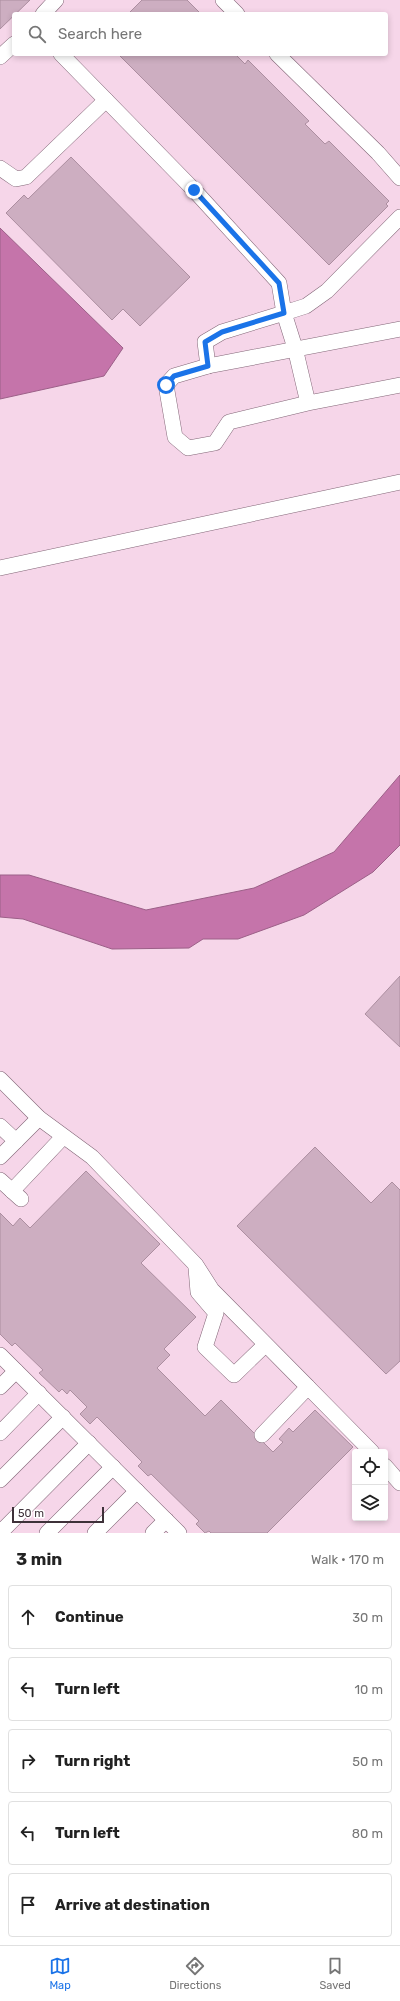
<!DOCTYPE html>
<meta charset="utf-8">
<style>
body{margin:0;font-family:Rubik,sans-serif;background:#f2f2f2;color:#222}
.controls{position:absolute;right:12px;bottom:12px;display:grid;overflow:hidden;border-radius:4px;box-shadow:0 2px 6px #0003}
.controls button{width:36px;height:36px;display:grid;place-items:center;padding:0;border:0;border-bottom:1px solid #e0e0e0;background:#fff;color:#222;font:20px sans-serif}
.scale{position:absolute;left:12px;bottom:10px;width:92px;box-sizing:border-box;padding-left:4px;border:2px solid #3e3139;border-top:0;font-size:11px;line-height:14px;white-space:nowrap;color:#3e3139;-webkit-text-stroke:3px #fff;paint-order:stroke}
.stop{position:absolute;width:12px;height:12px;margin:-9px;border:3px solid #1a73e8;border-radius:50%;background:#fff}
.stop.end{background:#1a73e8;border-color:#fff;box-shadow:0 1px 4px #0008}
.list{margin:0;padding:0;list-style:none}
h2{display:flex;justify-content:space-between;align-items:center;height:52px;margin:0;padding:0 16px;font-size:17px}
h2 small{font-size:13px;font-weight:400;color:#767676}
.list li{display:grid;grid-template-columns:26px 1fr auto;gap:12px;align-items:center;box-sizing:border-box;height:64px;margin:0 8px 8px;padding:0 8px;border:1px solid #e0e0e0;border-radius:4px}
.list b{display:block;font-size:15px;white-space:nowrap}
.list em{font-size:13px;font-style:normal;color:#767676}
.icon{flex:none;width:22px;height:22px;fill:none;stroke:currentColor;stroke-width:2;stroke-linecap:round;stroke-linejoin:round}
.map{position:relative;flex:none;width:400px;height:1533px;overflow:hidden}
.search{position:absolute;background:#fff;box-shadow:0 2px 6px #0003;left:12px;right:12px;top:12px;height:44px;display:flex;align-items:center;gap:10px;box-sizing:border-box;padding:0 14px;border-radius:4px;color:#767676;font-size:15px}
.sheet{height:412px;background:#fff}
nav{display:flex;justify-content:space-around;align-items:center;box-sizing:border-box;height:56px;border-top:1px solid #e0e0e0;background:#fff;font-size:11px;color:#767676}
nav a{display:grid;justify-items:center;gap:2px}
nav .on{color:#1a73e8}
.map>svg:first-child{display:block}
.water{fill:#c574aa;stroke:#9c6088}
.building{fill:#cdaec1;stroke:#ac8ea0}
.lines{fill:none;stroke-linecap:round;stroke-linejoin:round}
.minor-casing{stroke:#826677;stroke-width:16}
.minor{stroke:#fff;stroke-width:15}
.route{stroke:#1a73e8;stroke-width:5}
</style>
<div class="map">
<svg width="400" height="1533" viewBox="0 0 400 1533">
<rect width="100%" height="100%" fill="#f6d6e9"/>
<!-- water -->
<g class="water">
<polygon points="0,228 123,348 104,376 0,399"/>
<polygon points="400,775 400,845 373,872 304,915 238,939 203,939 189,948 112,949 23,919 0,917 0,875 29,875 146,910 254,888 334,852"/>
</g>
<!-- building -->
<g class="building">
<polygon points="0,0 30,0 0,29"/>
<polygon points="142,0 187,0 201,14 128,14"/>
<polygon points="118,54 235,54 245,64 248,60 309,121 305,124 325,144 329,141 389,201 386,204 388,206 329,265"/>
<polygon points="71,157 190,277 140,326 123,309 112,320 6,213 24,195 28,199"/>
<polygon points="400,976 400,1047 365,1014"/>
<polygon points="315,1147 371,1203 392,1182 400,1190 400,1361 386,1374 237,1226"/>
<polygon points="86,1171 160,1244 141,1263 196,1317 164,1349 170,1355 157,1368 205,1416 221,1400 273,1452 283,1442 279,1439 289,1428 293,1432 315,1410 353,1447 267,1533 211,1533 209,1531 205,1533 196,1524 199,1521 151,1474 148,1476 138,1466 142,1462 97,1417 90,1424 80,1414 87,1407 70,1390 67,1394 62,1389 59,1392 39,1373 43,1370 15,1343 12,1346 0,1334 0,1213 13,1226 20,1218 30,1228"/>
</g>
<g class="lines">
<defs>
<g id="minor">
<polyline points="223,0 237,14"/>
<polyline points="43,14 56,0"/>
<polyline points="61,54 194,190 279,283 284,313 306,306 327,291 400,217"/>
<polyline points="277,54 378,153 400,178"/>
<polyline points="0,57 14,44"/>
<polyline points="0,168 16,179 26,177 106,100"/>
<polyline points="208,366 400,329"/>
<polyline points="308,403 295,348 284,313 222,332 205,342 208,366 174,376 166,385 175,437 188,448 215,443 229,422 308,403 400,385"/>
<polyline points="0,568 400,482"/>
<polyline points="0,1079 39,1118 92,1157 196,1265 212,1290 308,1387"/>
<polyline points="0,1126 16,1141"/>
<polyline points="0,1157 39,1118"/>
<polyline points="0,1180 21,1199"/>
<polyline points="12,1191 63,1137"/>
<polyline points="196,1268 198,1292 216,1313 205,1347 234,1375 265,1345"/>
<polyline points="0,1355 179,1533"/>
<polyline points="0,1387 16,1371"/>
<polyline points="0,1433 39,1393"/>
<polyline points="262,1435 308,1387 372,1452"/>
<polyline points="385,1466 400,1483"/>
<polyline points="0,1480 63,1417"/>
<polyline points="0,1533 89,1443"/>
<polyline points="47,1533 113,1467"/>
<polyline points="95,1533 137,1491"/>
<polyline points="153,1533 166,1520"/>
</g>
</defs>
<!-- minor casing -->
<use href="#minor" class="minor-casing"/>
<!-- minor -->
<use href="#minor" class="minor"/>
</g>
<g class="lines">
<!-- route -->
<polyline class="route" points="166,385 174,376 208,366 205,342 222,332 284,313 279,283 194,190"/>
</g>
</svg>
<div class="controls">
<button><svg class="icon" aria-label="locate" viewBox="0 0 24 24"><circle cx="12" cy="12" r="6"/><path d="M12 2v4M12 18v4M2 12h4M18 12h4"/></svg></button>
<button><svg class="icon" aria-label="layers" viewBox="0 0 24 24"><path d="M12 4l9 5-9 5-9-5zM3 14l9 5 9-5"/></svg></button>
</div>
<div class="scale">50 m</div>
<div class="stop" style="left:166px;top:385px"></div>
<div class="stop end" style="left:194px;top:190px"></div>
<div class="search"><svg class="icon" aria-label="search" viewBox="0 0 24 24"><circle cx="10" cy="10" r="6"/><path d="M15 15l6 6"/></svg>Search here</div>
</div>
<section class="sheet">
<h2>3 min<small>Walk · 170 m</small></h2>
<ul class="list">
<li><svg class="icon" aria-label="ahead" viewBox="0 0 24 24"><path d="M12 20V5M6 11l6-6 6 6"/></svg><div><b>Continue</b></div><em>30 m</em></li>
<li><svg class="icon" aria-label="left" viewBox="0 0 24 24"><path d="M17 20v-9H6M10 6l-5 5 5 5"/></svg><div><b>Turn left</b></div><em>10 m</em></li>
<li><svg class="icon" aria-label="right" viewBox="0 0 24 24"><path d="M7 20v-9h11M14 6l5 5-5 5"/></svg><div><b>Turn right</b></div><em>50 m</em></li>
<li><svg class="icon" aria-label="left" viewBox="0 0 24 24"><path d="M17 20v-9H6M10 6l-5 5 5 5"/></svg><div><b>Turn left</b></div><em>80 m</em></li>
<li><svg class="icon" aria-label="arrive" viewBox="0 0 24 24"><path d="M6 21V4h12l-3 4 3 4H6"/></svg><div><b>Arrive at destination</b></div></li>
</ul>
</section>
<nav>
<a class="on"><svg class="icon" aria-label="map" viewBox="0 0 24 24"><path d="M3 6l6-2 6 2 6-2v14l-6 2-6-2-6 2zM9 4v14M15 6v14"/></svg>Map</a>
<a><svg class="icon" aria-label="directions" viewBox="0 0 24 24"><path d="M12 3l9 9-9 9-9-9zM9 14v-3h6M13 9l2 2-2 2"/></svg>Directions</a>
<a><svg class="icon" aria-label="saved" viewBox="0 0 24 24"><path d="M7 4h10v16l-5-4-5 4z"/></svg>Saved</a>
</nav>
